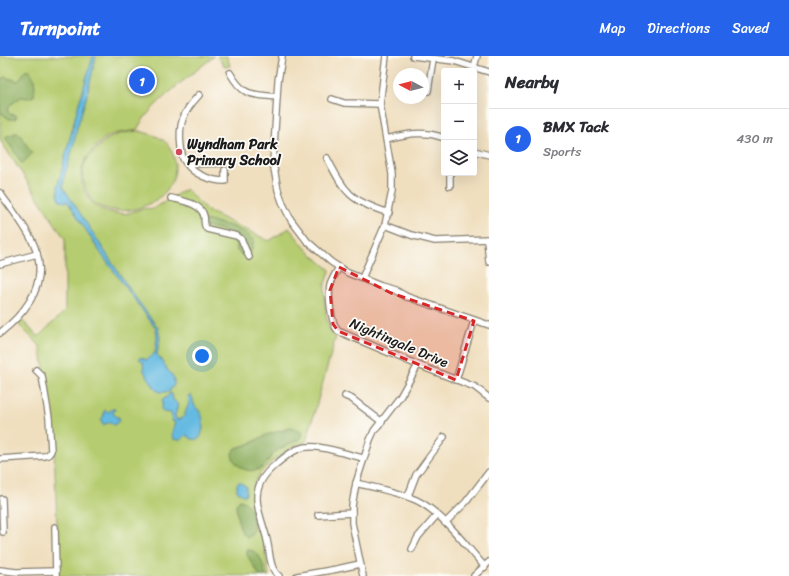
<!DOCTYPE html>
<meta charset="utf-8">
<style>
body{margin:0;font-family:Sriracha,sans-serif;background:#f2f2f3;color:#2b2b33}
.controls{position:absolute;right:12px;top:12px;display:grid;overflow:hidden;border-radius:4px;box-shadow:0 4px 16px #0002}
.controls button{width:36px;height:36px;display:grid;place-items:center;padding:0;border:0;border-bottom:1px solid #e1e1e2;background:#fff;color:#2b2b33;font:20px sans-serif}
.compass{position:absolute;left:393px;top:12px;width:36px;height:36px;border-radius:50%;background:#fff;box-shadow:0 4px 16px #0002;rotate:277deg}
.you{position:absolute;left:202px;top:300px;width:14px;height:14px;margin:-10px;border:3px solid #fff;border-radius:50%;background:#1a73e8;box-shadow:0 0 0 6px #1a73e833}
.badge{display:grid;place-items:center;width:26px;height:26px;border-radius:50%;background:#2563eb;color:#fff;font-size:13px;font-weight:700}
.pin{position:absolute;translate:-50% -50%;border:2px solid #fff;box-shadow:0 1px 4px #0006}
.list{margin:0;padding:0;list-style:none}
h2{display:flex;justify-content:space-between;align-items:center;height:52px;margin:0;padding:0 16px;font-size:17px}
h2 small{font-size:13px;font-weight:400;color:#7c7c81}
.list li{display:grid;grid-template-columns:26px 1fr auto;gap:12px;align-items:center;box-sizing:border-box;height:60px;padding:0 16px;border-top:1px solid #e1e1e2}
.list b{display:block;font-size:15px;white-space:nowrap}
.list p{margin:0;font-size:13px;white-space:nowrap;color:#7c7c81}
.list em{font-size:13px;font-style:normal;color:#7c7c81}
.icon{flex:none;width:22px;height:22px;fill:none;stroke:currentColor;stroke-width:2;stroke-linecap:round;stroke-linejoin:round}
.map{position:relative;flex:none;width:489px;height:520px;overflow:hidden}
header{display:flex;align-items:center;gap:24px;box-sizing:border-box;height:56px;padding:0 20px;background:#2563eb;color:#fff}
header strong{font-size:19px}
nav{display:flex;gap:22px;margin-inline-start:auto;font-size:14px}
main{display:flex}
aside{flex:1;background:#fff}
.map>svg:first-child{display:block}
.green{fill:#b6cc70;stroke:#697446}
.forest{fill:#90b062;stroke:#56663f}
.water{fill:#65bae1;stroke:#406b7e}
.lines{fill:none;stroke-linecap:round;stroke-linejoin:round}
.minor-casing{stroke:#867e6e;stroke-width:8}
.minor{stroke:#fff;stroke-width:5.5}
.marked{fill:#d62828;fill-opacity:0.2;stroke:#d62828;stroke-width:3;stroke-dasharray:8 5;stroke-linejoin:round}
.poi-dot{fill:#d1495b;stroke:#fdfcf7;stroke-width:1.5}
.labels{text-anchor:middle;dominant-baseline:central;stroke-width:3.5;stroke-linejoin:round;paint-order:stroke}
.poi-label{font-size:14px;font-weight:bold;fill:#1c1c1c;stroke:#fdfcf7;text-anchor:start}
.street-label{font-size:14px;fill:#1c1c1c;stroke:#fdfcf7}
</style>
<header>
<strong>Turnpoint</strong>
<nav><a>Map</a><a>Directions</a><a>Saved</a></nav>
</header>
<main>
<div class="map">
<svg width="489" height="520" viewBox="0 0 489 520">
<rect width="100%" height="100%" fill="#fdfcf7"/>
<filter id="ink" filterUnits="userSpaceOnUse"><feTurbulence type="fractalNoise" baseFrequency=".025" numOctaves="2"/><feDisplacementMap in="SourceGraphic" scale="8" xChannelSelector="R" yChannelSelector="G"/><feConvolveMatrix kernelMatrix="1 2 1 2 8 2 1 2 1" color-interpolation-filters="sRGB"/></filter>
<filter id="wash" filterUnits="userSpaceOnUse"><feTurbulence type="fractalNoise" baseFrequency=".012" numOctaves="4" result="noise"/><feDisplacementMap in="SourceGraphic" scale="16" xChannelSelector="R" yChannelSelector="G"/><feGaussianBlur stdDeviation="0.9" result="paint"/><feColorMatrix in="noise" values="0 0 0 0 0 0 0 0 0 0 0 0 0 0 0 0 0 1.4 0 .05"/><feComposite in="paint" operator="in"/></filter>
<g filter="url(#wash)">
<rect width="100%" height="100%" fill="#f0dfbf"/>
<!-- green -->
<g class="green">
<path d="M0,0H214C192,19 149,48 137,74C127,76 116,76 107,81C99,85 84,103 82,112C79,126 86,145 99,152C107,156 121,159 129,157C138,154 144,151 153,153L186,133L208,155L269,185L289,172L308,195L330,214C330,219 326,223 325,228C324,238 325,264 330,273C331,276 334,278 336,280L306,386C293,389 285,396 274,404C239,432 255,451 263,487C266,497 267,509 269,520H59L53,364L40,290L18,268L22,264L38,281L65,255V183L0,84Z"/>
<polygon points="217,0 227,0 230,10 225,11"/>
<path d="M140,75C148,78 156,79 163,84C169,88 172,95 174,102C183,142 130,165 99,150C92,147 89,140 86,133C79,116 83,105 96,93C100,89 103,85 108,83C117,77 130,76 140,75Z"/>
</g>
<!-- forest -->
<g class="forest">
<path d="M25,15H30C36,23 35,31 34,40L28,42L21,41L9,50L8,56L10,58L16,59L17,60L15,63H9L0,56V24L5,21L18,25L20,23Z"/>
<polygon points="18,76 32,97 22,108 5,81"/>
<path d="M202,164C218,166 245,172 254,185L251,195L245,200L237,195C231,164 215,180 199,165Z"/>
<path d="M290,372L296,373L302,377L300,383C292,387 282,391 275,396C270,400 268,407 263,411C250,420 233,411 232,397L236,392L249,388L266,379Z"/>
<path d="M240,444C254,448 254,464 253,476L247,482L242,477L237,461L236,448Z"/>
<path d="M247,494C261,494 263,509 266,520H260L247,499Z"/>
</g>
<!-- water -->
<g class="water">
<polygon points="93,0 96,0 87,39 77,72 73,91 64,122 63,131 130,234 158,272 160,282 157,299 162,304 167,313 174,322 174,329 169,336 160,336 156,334 144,315 143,306 139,303 141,301 146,304 155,297 157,281 156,273 102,199 68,146 60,145 58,139 58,129 77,54"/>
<path d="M170,337L172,338L173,344C181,348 176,353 175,360L177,364C186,362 184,359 187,352C189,347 190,345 188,340L191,339C194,343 192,344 194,348C195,351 198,353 200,356C205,365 204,372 200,382C194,385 191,383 187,379L180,384L173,383L172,376L175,366L171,365L172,361L171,357L163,356L161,352L163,348L162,344L167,341Z"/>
<polygon points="112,353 115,353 113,357 116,361 119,361 119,365 114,369 110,366 103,369 101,364 104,359 104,355 105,354 108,356"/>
<polygon points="239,426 246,430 246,439 243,439 237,435 237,428"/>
</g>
</g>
<g filter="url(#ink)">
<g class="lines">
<defs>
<g id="minor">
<polyline points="282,0 278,25 273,107 278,134 283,148 291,164 307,185 331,206 348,217 381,230 395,234 407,241"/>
<polyline points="413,0 454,5 489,16"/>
<polyline points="474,11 477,0"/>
<path d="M230,17C244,41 251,38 277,41"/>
<polyline points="428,35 433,3"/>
<path d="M199,39C183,56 178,68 181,91C182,98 182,105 188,108L224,107"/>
<polyline points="332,43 344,47 380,48"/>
<path d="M386,83C406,78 424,74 444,82"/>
<polyline points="474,95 489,99"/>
<path d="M327,102C346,138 349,144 389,157"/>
<path d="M186,107C194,119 212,125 225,125V114"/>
<polyline points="450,117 450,130"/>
<path d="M0,137C12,154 26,170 34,189C50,226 28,255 0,277"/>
<path d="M171,142C182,145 201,147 204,160C205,165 203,169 207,173L237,180L241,183L249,201"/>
<polyline points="385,169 411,179 435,185 489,183"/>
<polyline points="487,183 489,206"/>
<polyline points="0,208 37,198"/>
<path d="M339,211C336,217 332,223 330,229C328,239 331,268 338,275L418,309L475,331L489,342"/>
<polyline points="362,222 385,169 392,135 392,118 380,48 386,0"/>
<polyline points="405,240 489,269"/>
<polyline points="456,324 474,265"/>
<polyline points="345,340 352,343 382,366"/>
<polyline points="0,403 45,400 48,399 51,395 49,362 42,320 36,314"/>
<path d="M356,427C376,432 398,436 416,444C442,456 466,490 485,511"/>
<polyline points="408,440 416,419 444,381"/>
<polyline points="2,443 3,476"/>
<polyline points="318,459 352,457"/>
<polyline points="445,467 466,446 489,416"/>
<polyline points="55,471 56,520"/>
<polyline points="412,493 418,481 437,459"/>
<polyline points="0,514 16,516 56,515"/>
<path d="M279,520C269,513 270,495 267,484C264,470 257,456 257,442C257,428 264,418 275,409C282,403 289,397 298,393C316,386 344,398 363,402"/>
<polyline points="297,520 337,513 360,508"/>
<polyline points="363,520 352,467 352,450 356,427 370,384 374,375 400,341 418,309"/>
<polyline points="474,520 489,506"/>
</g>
</defs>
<!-- minor casing -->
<use href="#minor" class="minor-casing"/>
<!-- minor -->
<use href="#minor" class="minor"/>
</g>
</g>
<!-- marked area -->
<path class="marked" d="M339,211L391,237L474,265L456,324L338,275L333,268L330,234Z"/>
<!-- markers -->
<circle class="poi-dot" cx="179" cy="96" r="4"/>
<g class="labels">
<!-- poi labels -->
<g class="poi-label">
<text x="187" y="88">Wyndham Park<tspan x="187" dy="16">Primary School</tspan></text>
</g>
<!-- street labels -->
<g class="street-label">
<text transform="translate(399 287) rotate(23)">Nightingale Drive</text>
</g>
</g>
</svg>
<div class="controls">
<button>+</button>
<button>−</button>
<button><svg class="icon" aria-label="layers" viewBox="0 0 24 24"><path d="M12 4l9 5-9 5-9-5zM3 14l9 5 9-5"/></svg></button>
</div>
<svg class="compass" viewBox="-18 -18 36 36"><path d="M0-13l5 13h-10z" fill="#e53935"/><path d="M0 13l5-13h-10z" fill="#7c7c81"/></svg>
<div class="you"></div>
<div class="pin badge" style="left:142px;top:25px">1</div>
</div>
<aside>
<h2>Nearby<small></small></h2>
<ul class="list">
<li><span class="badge">1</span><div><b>BMX Tack</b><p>Sports</p></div><em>430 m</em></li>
</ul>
</aside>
</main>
